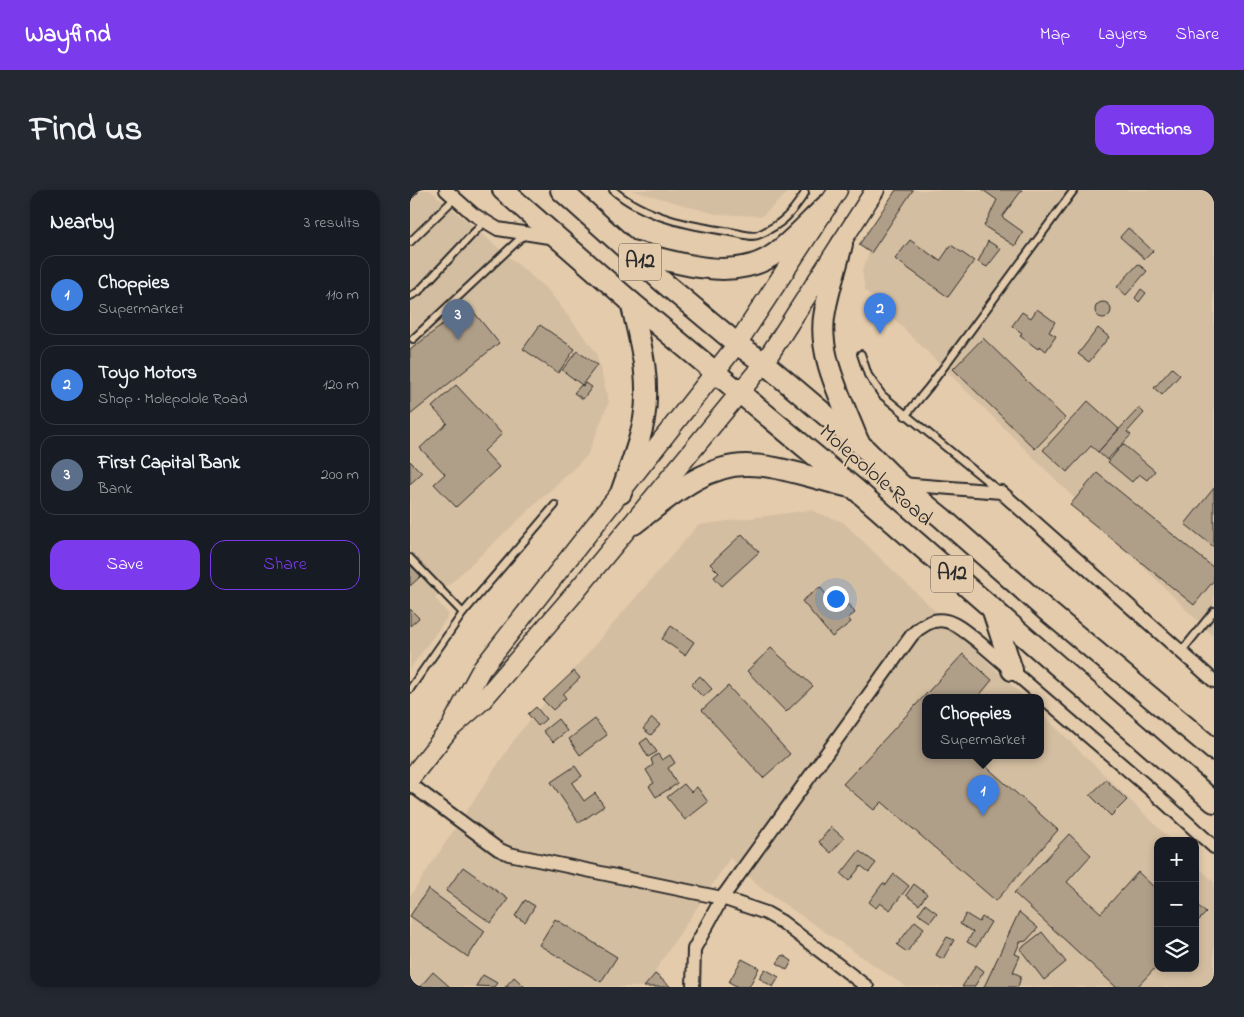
<!DOCTYPE html>
<meta charset="utf-8">
<style>
body{margin:0;font-family:"Indie Flower",sans-serif;background:#242831;color:#f1f3f6}
.controls{position:absolute;right:15px;bottom:15px;display:grid;overflow:hidden;border-radius:10px;box-shadow:0 2px 8px #0003}
.controls button{width:45px;height:45px;display:grid;place-items:center;padding:0;border:0;border-bottom:1px solid #363941;background:#171b24;color:#f1f3f6;font:25px sans-serif}
.you{position:absolute;left:425px;top:408px;width:18px;height:18px;margin:-12px;border:4px solid #fff;border-radius:50%;background:#1a73e8;box-shadow:0 0 0 8px #1a73e833}
.badge{display:grid;place-items:center;width:32px;height:32px;border-radius:50%;background:#7c3aed;color:#fff;font-size:16px;font-weight:700}
.pin{position:absolute;translate:-50% -41px;filter:drop-shadow(0 1px 2px #0008)}
.pin::after{content:'';position:absolute;top:26px;width:18px;height:15px;background:inherit;clip-path:polygon(0 0,100% 0,50% 100%)}
.popup{position:absolute;left:512px;top:504px;width:122px;height:65px;box-sizing:border-box;display:grid;place-content:center;border-radius:10px;background:#171b24;filter:drop-shadow(0 1px 4px #0005);font-size:16px;white-space:nowrap;color:#9ea1a6}
.popup b{font-size:19px;color:#f1f3f6}
.popup::after{content:'';position:absolute;left:50%;top:100%;margin-left:-10px;border:10px solid transparent;border-top-color:#171b24}
.list{margin:0;padding:0;list-style:none}
h2{display:flex;justify-content:space-between;align-items:center;height:65px;margin:0;padding:0 20px;font-size:21px}
h2 small{font-size:16px;font-weight:400;color:#9ea1a6}
.list li{display:grid;grid-template-columns:32px 1fr auto;gap:15px;align-items:center;box-sizing:border-box;height:80px;margin:0 10px 10px;padding:0 10px;border:1px solid #363941;border-radius:15px}
.list b{display:block;font-size:19px;white-space:nowrap}
.list p{margin:0;font-size:16px;white-space:nowrap;color:#9ea1a6}
.list em{font-size:16px;font-style:normal;color:#9ea1a6}
.actions{display:flex;gap:10px;padding:15px 20px}
.actions a{flex:1;padding:11px 0;border:1px solid #7c3aed;border-radius:15px;text-align:center;font-size:18px;color:#7c3aed}
.actions .main{background:#7c3aed;color:#fff}
.icon{flex:none;width:28px;height:28px;fill:none;stroke:currentColor;stroke-width:2;stroke-linecap:round;stroke-linejoin:round}
.map{position:relative;flex:none;width:804px;height:797px;overflow:hidden;border-radius:15px}
header{display:flex;align-items:center;gap:30px;box-sizing:border-box;height:70px;padding:0 25px;background:#7c3aed;color:#fff}
header strong{font-size:24px}
nav{display:flex;gap:28px;margin-inline-start:auto;font-size:18px}
.intro{display:flex;align-items:center;justify-content:space-between;box-sizing:border-box;height:120px;padding:0 30px}
h1{margin:0;font-size:35px}
.button{padding:12px 22px;border-radius:15px;background:#7c3aed;color:#fff;font-size:18px;font-weight:700}
main{display:flex;gap:30px;padding:0 30px}
aside{flex:1;background:#171b24;border-radius:15px;box-shadow:0 2px 8px #0003}
.map>svg:first-child{display:block}
.built{fill:#d4bea1}
.building{fill:#b09f88;stroke:#2b2b2b}
.lines{fill:none;stroke-linecap:round;stroke-linejoin:round}
.lane-casing{stroke:#2b2b2b;stroke-width:10}
.street-casing{stroke:#2b2b2b;stroke-width:16}
.secondary-casing{stroke:#2b2b2b;stroke-width:21}
.primary-casing{stroke:#2b2b2b;stroke-width:24}
.lane{stroke:#e4cbac;stroke-width:6}
.street{stroke:#e4cbac;stroke-width:12}
.secondary{stroke:#e4cbac;stroke-width:18}
.primary{stroke:#e4cbac;stroke-width:20}
.labels{text-anchor:middle;dominant-baseline:central;stroke-width:4.5;stroke-linejoin:round;paint-order:stroke}
.shield{fill:#e4cbac;stroke:#625b52;stroke-width:1}
.shield-label{font-size:21px;font-weight:bold;fill:#2b2b2b}
.street-label{font-size:22px;fill:#2b2b2b;stroke:#e4cbac}
</style>
<header>
<strong>Wayfind</strong>
<nav><a>Map</a><a>Layers</a><a>Share</a></nav>
</header>
<div class="intro"><h1>Find us</h1><a class="button">Directions</a></div>
<main>
<aside>
<h2>Nearby<small>3 results</small></h2>
<ul class="list">
<li><span class="badge" style="background:#3f7fe0">1</span><div><b>Choppies</b><p>Supermarket</p></div><em>110 m</em></li>
<li><span class="badge" style="background:#3f7fe0">2</span><div><b>Toyo Motors</b><p>Shop · Molepolole Road</p></div><em>120 m</em></li>
<li><span class="badge" style="background:#5c6f8a">3</span><div><b>First Capital Bank</b><p>Bank</p></div><em>200 m</em></li>
</ul>
<div class="actions"><a class="main">Save</a><a>Share</a></div>
</aside>
<div class="map">
<svg width="804" height="797" viewBox="0 0 804 797">
<rect width="100%" height="100%" fill="#e4cbac"/>
<filter id="ink" filterUnits="userSpaceOnUse"><feTurbulence type="fractalNoise" baseFrequency=".02" numOctaves="2"/><feDisplacementMap in="SourceGraphic" scale="10" xChannelSelector="R" yChannelSelector="G"/><feConvolveMatrix kernelMatrix="1 2 1 2 8 2 1 2 1" color-interpolation-filters="sRGB"/></filter>
<g filter="url(#ink)">
<!-- built -->
<g class="built">
<polygon points="0,0 20,0 138,100 186,162 199,212 177,266 25,408 39,425 0,479"/>
<polygon points="221,0 381,0 352,26 305,24"/>
<polygon points="484,0 804,0 804,447 455,100 452,81"/>
<polygon points="400,320 433,332 614,507 516,507 516,565 630,565 631,523 762,651 748,651 748,778 785,778 785,674 804,692 804,797 496,797 352,699 320,668 245,781 261,797 0,797 0,706 108,544 288,335"/>
</g>
<!-- building -->
<g class="building">
<polygon points="486,0 503,0 461,63 449,55"/>
<polygon points="573,0 612,0 592,27 613,42 605,56 574,36 587,10"/>
<polygon points="718,38 743,61 735,69 710,47"/>
<polygon points="500,50 530,71 541,55 564,71 538,107 485,69"/>
<polygon points="578,51 591,59 577,77 568,72"/>
<polygon points="728,74 737,81 716,105 707,97"/>
<polygon points="731,99 736,103 729,112 725,108"/>
<circle cx="693" cy="120" r="8"/>
<polygon points="58,115 89,153 0,225 0,160"/>
<polygon points="627,119 645,132 639,142 646,146 636,161 630,156 628,159 610,146 612,143 602,136 612,122 621,128"/>
<polygon points="130,135 165,159 148,183 113,159"/>
<polygon points="688,138 699,147 679,172 668,164"/>
<polygon points="573,148 655,228 625,259 543,179"/>
<polygon points="167,161 187,175 172,195 152,180"/>
<polygon points="762,178 770,185 752,205 744,198"/>
<polygon points="175,193 182,197 173,209 164,203 171,195 173,196"/>
<polygon points="46,195 92,244 74,261 89,277 46,317 24,294 35,284 10,258 37,233 22,217"/>
<polygon points="678,211 709,239 688,262 681,256 657,282 633,260"/>
<polygon points="729,218 734,223 717,242 721,245 697,270 688,262"/>
<polygon points="713,254 745,281 737,290 729,284 722,292 698,272"/>
<polygon points="0,271 12,283 0,294"/>
<polygon points="687,283 804,378 804,390 784,415 660,315"/>
<polygon points="804,298 804,357 775,334"/>
<polygon points="332,344 349,362 312,396 304,387 309,383 300,374"/>
<polygon points="0,375 11,386 0,396"/>
<polygon points="410,397 430,422 439,414 445,423 438,428 441,432 422,447 392,411"/>
<polygon points="0,419 9,428 0,436"/>
<polygon points="261,436 284,452 275,465 252,449"/>
<polygon points="361,458 403,496 376,522 337,481"/>
<polygon points="553,464 582,490 568,507 516,507 516,565 563,565 648,640 586,711 472,612 464,620 433,594"/>
<polygon points="164,481 170,488 153,504 156,508 143,520 133,510"/>
<polygon points="290,486 302,499 293,507 281,495"/>
<polygon points="318,496 380,564 353,588 292,520"/>
<polygon points="126,517 136,529 128,536 118,524"/>
<polygon points="242,528 250,535 241,545 233,539"/>
<polygon points="148,529 157,541 143,552 133,541"/>
<polygon points="185,529 197,545 170,565 159,549"/>
<polygon points="237,548 247,562 238,567 230,553"/>
<polygon points="248,564 252,570 260,565 265,573 258,578 267,594 246,607 239,596 244,593 236,580 243,575 241,569"/>
<polygon points="165,576 172,586 162,593 174,611 185,603 194,616 169,633 141,592"/>
<polygon points="696,590 717,610 701,626 680,605"/>
<polygon points="274,594 281,602 287,597 298,612 275,630 257,607"/>
<polygon points="421,637 434,648 421,663 409,652"/>
<polygon points="659,644 681,665 657,692 691,723 728,682 745,698 748,695 748,775 727,797 706,797 604,703"/>
<polygon points="449,661 466,673 459,682 451,676 439,691 431,684"/>
<polygon points="53,677 98,709 81,733 36,701"/>
<polygon points="484,684 499,696 480,720 470,713 466,718 459,712 473,693 476,695"/>
<polygon points="504,694 517,704 509,715 496,705"/>
<polygon points="18,699 75,741 58,767 0,726"/>
<polygon points="115,710 125,716 115,732 105,726"/>
<polygon points="785,713 796,723 785,734"/>
<polygon points="515,714 527,723 520,732 508,724"/>
<polygon points="609,722 628,738 616,751 610,752 605,764 610,766 603,782 611,786 608,797 574,797"/>
<polygon points="556,724 569,732 572,727 581,732 566,757 557,752 563,742 550,734"/>
<polygon points="145,729 207,767 191,792 129,755"/>
<polygon points="505,731 514,738 497,762 487,755"/>
<polygon points="632,742 656,772 634,790 610,759"/>
<polygon points="537,747 544,750 533,769 526,765"/>
<polygon points="373,765 382,771 377,780 367,773"/>
<polygon points="332,769 349,778 339,797 328,797 319,792"/>
<polygon points="566,775 574,781 564,797 552,797"/>
<polygon points="355,779 369,787 363,797 349,788"/>
<polygon points="23,782 40,797 10,797"/>
<polygon points="245,784 261,797 234,797"/>
<polygon points="73,785 87,793 84,797 66,796"/>
<polygon points="104,787 115,797 95,797"/>
</g>
<g class="lines">
<defs>
<g id="lane">
<path d="M203,0C235,28 281,36 321,42C329,43 341,48 348,45C373,34 381,24 395,3L394,0"/>
<polyline points="0,4 4,0"/>
<polyline points="0,52 45,8"/>
<polyline points="0,106 8,102 74,32"/>
<polyline points="3,149 115,44"/>
<polyline points="451,164 458,185 472,205 588,300"/>
<polyline points="495,226 519,197 664,0"/>
<polyline points="0,368 53,423"/>
<polyline points="771,462 804,421"/>
<polyline points="0,499 53,423 145,315"/>
</g>
<g id="street">
<polyline points="36,0 63,24 88,39 145,48"/>
<polyline points="491,294 591,302 804,491"/>
<polyline points="0,594 88,659 99,664 312,708 356,723 372,732 457,797"/>
<path d="M283,797L284,759L312,708L502,445C530,417 546,434 571,454L740,599L804,657"/>
</g>
<g id="secondary">
<polyline points="43,532 71,480 327,154 428,0"/>
<polyline points="0,589 38,541 72,511 164,404 354,173 465,0"/>
</g>
<g id="primary">
<polyline points="93,0 221,112 444,298 804,612"/>
<polyline points="151,0 253,92 327,154 354,173 450,254 489,293 531,327 636,420 804,560"/>
<path d="M432,54C427,76 419,98 415,121C406,165 433,211 448,251"/>
<path d="M221,61C265,72 325,94 366,63C384,49 400,31 417,15"/>
<path d="M211,303C219,279 230,254 234,229C241,189 230,151 221,112"/>
<path d="M224,334C257,309 294,274 338,275C368,275 410,290 440,297"/>
<polyline points="582,418 602,480"/>
</g>
</defs>
<!-- lane casing -->
<use href="#lane" class="lane-casing"/>
<!-- street casing -->
<use href="#street" class="street-casing"/>
<!-- secondary casing -->
<use href="#secondary" class="secondary-casing"/>
<!-- primary casing -->
<use href="#primary" class="primary-casing"/>
<!-- lane -->
<use href="#lane" class="lane"/>
<!-- street -->
<use href="#street" class="street"/>
<!-- secondary -->
<use href="#secondary" class="secondary"/>
<!-- primary -->
<use href="#primary" class="primary"/>
</g>
</g>
<g class="labels">
<!-- shield labels -->
<g class="shield">
<rect x="209" y="53.5" width="42" height="37" rx="4"/>
<rect x="521" y="365.5" width="42" height="37" rx="4"/>
</g>
<g class="shield-label">
<text x="230" y="72">A12</text>
<text x="542" y="384">A12</text>
</g>
<!-- street labels -->
<g class="street-label">
<text transform="translate(465 286) rotate(41)">Molepolole Road</text>
</g>
</g>
</svg>
<div class="controls">
<button>+</button>
<button>−</button>
<button><svg class="icon" aria-label="layers" viewBox="0 0 24 24"><path d="M12 4l9 5-9 5-9-5zM3 14l9 5 9-5"/></svg></button>
</div>
<div class="you"></div>
<div class="pin badge" style="left:573px;top:626px;background:#3f7fe0">1</div>
<div class="popup"><b>Choppies</b>Supermarket</div>
<div class="pin badge" style="left:470px;top:144px;background:#3f7fe0">2</div>
<div class="pin badge" style="left:48px;top:150px;background:#5c6f8a">3</div>
</div>
</main>
